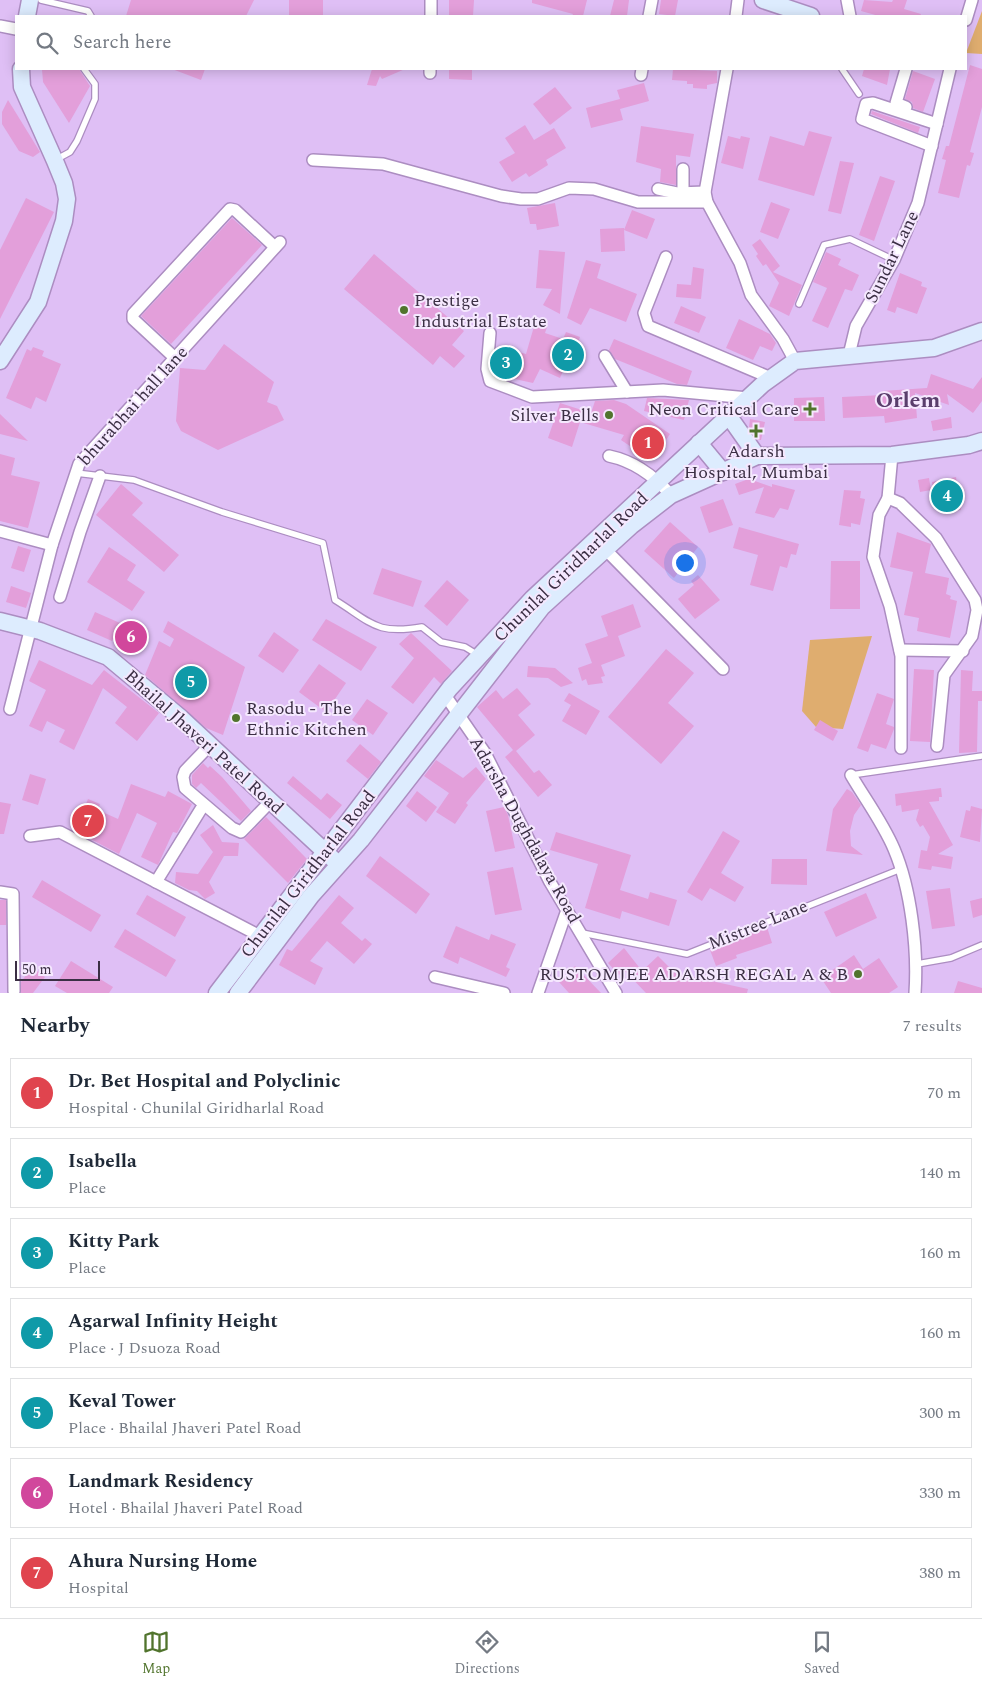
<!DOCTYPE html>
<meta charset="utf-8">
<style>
body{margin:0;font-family:Spectral,serif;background:#f2f2f3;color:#1f2937}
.scale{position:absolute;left:15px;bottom:12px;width:85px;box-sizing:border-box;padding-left:5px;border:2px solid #3b2f44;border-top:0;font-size:14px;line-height:18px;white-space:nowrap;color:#3b2f44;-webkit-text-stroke:4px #f5e8fe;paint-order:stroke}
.you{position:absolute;left:684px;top:562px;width:18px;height:18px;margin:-12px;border:4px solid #fff;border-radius:50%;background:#1a73e8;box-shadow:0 0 0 8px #1a73e833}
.badge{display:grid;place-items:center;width:32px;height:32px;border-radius:50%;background:#51742d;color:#fff;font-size:16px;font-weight:700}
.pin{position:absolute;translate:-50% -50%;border:2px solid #fff;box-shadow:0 1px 5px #0006}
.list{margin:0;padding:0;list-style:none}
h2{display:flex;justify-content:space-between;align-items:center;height:65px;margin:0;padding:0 20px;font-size:21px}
h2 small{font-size:16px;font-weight:400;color:#747a83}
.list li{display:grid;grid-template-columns:32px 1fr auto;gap:15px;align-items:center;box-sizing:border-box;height:70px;margin:0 10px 10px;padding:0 10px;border:1px solid #e0e1e3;border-radius:0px}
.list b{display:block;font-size:19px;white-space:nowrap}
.list p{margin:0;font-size:16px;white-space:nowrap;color:#747a83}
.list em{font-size:16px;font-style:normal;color:#747a83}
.icon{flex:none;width:28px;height:28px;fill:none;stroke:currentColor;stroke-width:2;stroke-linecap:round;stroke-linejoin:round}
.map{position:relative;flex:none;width:982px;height:993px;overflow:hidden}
.search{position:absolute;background:#fff;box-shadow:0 2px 12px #0003;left:15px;right:15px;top:15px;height:55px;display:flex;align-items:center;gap:12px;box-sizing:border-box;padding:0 18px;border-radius:0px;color:#747a83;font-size:19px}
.sheet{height:625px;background:#fff}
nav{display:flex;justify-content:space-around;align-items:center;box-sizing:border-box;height:70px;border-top:1px solid #e0e1e3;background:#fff;font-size:14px;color:#747a83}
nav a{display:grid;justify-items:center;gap:2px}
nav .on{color:#51742d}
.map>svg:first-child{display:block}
.green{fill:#dfad6f}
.building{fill:#e39fda}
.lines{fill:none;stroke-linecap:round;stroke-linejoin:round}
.lane-casing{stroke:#ac8dc1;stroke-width:8}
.street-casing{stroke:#ac8dc1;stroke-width:14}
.secondary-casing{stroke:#ac8dc1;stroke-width:19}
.lane{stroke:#fff;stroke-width:5.5}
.street{stroke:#fff;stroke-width:11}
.secondary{stroke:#ddecfe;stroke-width:16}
.poi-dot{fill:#51742d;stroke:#f5e8fe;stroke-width:2}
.labels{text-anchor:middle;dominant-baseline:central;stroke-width:4;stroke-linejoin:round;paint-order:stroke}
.street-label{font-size:18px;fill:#3b2f44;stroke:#f5e8fe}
.poi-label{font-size:18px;fill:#3b2f44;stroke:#f5e8fe;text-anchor:end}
.district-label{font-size:22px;font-weight:bold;fill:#5a3e6c;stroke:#f5e8fe}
</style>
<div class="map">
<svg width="982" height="993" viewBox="0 0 982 993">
<rect width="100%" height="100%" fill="#dfbff5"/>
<!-- green -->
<g class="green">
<polygon points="982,11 982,54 966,53"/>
<polygon points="872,636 843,729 816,727 802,711 810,640"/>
</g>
<!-- building -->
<g class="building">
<polygon points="131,0 254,0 246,16 126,16"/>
<rect x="289" y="0" width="34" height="16"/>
<polygon points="449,0 474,0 473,16 449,16"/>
<polygon points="532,0 587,0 583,16 572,16 573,14 532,3"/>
<polygon points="614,0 629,0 627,16 610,16"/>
<polygon points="661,0 678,0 675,16 659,14"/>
<polygon points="864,0 892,2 893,0 907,0 904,9 921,14 920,16 879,16 861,11"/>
<polygon points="970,65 982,69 982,107 970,152 974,153 970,166 967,165 959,198 938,193 946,160 942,159 946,146 949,146"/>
<polygon points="42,69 79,69 90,86 69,123 43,82"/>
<polygon points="172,69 205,69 201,80"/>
<polygon points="372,69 405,69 382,79 380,76 376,86 367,85"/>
<polygon points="449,69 472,69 472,80 449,79"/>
<polygon points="673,69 717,71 717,83 707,85 707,89 693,88 693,84 687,84 687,81 672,80"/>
<polygon points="864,69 890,69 887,85 862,76"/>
<polygon points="913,71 935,79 923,112 913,108 912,102 905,99"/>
<polygon points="644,83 649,101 620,109 623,120 591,128 586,108 620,99 617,90"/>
<polygon points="555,87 572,108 550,125 533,104"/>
<polygon points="8,100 40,152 33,157 19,151 2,124 2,112"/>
<polygon points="872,111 920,127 918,133 871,114"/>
<polygon points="525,125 534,140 554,128 566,148 546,160 548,165 529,177 526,173 512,182 499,162 515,153 505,138"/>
<polygon points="641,126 694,134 690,157 676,155 676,185 660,182 661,169 636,162"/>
<polygon points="809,131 832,137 814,196 758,180 770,136 804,146"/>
<polygon points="728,136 740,139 741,136 750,138 743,169 721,163"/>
<polygon points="840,161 854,163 841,214 828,211"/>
<polygon points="880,176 895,181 874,241 859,235"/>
<polygon points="26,198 54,212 0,319 0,250"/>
<polygon points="771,202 790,209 778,239 760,232"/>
<polygon points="555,203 559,226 537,230 536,224 530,224 527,208"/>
<polygon points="632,210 655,219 647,239 624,230"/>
<polygon points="232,218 262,245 171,344 141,316"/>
<polygon points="624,228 625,251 601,252 600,229"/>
<polygon points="760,239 780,266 773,272 802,285 789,316 769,306 779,283 766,264 763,266 756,256 758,254 752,245"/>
<polygon points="539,250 565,252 560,314 543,305 552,289 536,288"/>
<polygon points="826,252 841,259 838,265 859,275 852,291 845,289 828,328 812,321 827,288 813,282"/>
<polygon points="374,254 464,331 452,345 465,356 454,368 440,356 433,365 344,289"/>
<polygon points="586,260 601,264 597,278 637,294 626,322 590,308 581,325 567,318"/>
<polygon points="693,267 704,269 701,299 676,297 677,284 691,285"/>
<polygon points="900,273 922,282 921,286 927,288 917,314 897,307 895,313 887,310"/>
<polygon points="681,306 706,317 699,333 674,323"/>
<polygon points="739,319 770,334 776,343 772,351 760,346 753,360 726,348"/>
<polygon points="535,323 547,327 545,333 563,339 566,332 580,337 575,352 586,357 581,369 574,366 573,369 569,368 567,372 563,371 560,378 540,369 533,383 496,375 495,358 499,346 526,354"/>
<polygon points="614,339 692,371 687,385 677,384 615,359 609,350"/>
<polygon points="224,344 274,382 267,402 277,406 284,420 218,450 181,431 176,421 180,368 205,370"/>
<polygon points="33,347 44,351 42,356 61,364 46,402 36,397 31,409 6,398 27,349 31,351"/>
<polygon points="931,374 973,389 982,377 982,401 973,413 947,394 949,405 915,393 917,418 885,423 884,416 843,418 842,397 883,395 882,391 927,388"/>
<polygon points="824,397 825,421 794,421 794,398"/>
<polygon points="647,398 689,400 684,420 644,411"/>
<polygon points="614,400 626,404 670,434 652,461 621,440 624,435 580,422 572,447 548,438 560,403 591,413 595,401"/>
<polygon points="0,414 28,441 0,434"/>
<polygon points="951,417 952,428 933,431 931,421"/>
<polygon points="750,419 765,422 761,440 758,440 749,427"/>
<polygon points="0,454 15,458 11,475 40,482 28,528 0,521"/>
<polygon points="754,477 755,481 772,487 772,484 795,490 788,510 780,508 774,518 755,513 764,487 739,495 735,484"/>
<polygon points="956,477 961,510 951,511 950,505 943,507 942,502 935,504 932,482"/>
<polygon points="929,478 931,490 920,492 918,480"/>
<polygon points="121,484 143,503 132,515 179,555 164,572 96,515"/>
<polygon points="844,490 861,491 860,498 865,499 860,525 851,523 851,527 839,525"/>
<polygon points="723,499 733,525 709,533 700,507"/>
<polygon points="670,522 698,547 674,578 644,551"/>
<polygon points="739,527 799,544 796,555 791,554 787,568 780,566 773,591 750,585 758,555 733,548"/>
<polygon points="897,532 931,544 925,573 949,578 946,594 951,596 950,599 957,601 950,638 917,631 919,618 904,615 913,572 890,567"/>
<polygon points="18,546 31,550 24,572 11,568"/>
<polygon points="109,547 136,565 127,580 145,592 132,611 87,582"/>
<polygon points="831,561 860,561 860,609 830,609"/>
<polygon points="382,568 422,581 413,607 373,594"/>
<polygon points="698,575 720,600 695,619 678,599 694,585 691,581"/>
<polygon points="447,580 469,600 447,626 424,606"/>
<polygon points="11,586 31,593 26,608 6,602"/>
<polygon points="633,604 641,627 618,636 625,656 601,665 605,676 601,677 603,683 588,685 586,679 582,681 578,668 592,663 585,644 608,636 601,616"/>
<polygon points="95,612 120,623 112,641 87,630"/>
<polygon points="326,619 377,647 361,671 312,640"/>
<polygon points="168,621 245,667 223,735 206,728 145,675 159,641 170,647 174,639 163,632"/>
<polygon points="274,632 299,650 283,673 258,656"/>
<polygon points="411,633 452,671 441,684 434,677 413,704 391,687 414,658 399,644"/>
<polygon points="666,649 694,673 668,703 694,726 661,764 608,717"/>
<polygon points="39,660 92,685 104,670 159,713 137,741 115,723 127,707 103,688 74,750 59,742 65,730 47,721 42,732 29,726 46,690 29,681"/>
<polygon points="319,664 346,683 326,712 299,692"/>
<polygon points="528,666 555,668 573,683 561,687 548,678 527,677"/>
<polygon points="914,669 934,670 930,742 910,741"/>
<polygon points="961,670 973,671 972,691 982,691 982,701 978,701 977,752 959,753"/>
<polygon points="517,688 531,704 518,715 535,735 516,751 534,773 539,770 552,785 538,797 505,757 513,750 477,707 496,690 503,699"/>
<polygon points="569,693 600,711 586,735 562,721 571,705 564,701"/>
<polygon points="877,693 894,699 886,724 894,727 894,729 886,749 871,744 868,752 857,748"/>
<polygon points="367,699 388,713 373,735 352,720"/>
<polygon points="820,720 838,731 833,741 814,730"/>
<polygon points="360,744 381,762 368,779 346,761"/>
<polygon points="436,760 463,778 476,767 486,779 466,803 468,805 455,824 436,812 449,793 424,776"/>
<polygon points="203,763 208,768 210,766 222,777 251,811 241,821 201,783 196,788 192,784 192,775"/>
<polygon points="30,774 46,779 38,805 22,800"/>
<polygon points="293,776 321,800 327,793 342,805 330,819 287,783"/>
<polygon points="131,784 165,797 168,791 192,804 177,833 173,832 158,865 141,857 157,823 137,813 119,854 75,831 88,799 100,804 98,810 118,819"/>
<polygon points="941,788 942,797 939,797 939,801 929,802 953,845 938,854 953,857 951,869 932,866 931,870 918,868 921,850 927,851 930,837 923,825 920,827 916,820 919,809 902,812 901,805 896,806 895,794"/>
<polygon points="847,789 852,792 861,805 854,815 850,831 851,846 863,855 826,851 833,809"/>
<polygon points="417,791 437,807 426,822 406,806"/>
<polygon points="0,802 11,804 4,834 0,834"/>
<polygon points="971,806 982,809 980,842 960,837 966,810 970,811"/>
<polygon points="504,807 508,815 515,848 495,852 486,811"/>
<polygon points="266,817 307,859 288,883 244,839"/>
<polygon points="213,825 222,842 239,843 238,856 224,856 209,882 215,893 205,899 197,891 189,890 175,883 176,872 198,874 213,852 200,835"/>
<polygon points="723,831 740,841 721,873 744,887 735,902 710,888 702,901 687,892"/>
<polygon points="556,832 631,855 620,890 648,899 650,892 677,900 669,926 622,911 620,919 585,908 598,864 550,850"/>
<polygon points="380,856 430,894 416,914 366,876"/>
<polygon points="772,859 807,859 807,885 771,884"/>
<polygon points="513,867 522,910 495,915 487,872"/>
<polygon points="42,880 101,915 91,932 32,897"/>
<polygon points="950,888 955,926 932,929 926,891"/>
<polygon points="866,893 877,918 836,937 824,912"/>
<polygon points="147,895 186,917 175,937 136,914"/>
<polygon points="339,895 354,908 341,923 362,941 365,938 372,944 354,964 327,941 310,961 323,968 315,985 279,965 287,949 292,951"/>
<polygon points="982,898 982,915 973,918 970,901"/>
<rect x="0" y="900" width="6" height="25"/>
<polygon points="456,926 489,940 491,934 516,944 506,967 510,969 506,977 460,957 458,964 443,957"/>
<polygon points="767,927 772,943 736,955 737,958 716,966 710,950"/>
<polygon points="125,929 176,960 166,977 114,947"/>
<polygon points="624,948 642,971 658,956 675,973 748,989 747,993 646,993 624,970 619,975 608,963"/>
<polygon points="854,955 863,969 879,958 898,987 889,993 831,993 821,978"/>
<polygon points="71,961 113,987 109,993 67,993 55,986"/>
<polygon points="575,966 601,993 569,993 559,982"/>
<polygon points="32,967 45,977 33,993 21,993 21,982"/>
<polygon points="958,981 982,988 982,993 954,993"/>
</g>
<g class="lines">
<defs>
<g id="lane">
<polyline points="41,0 88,11 91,16"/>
<polyline points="842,69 859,94"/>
<polyline points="57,159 70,152 77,141 95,99 95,84 84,69"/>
<polyline points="799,304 824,245 850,239 894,260"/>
<path d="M76,473L134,480L222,512L323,543L335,600C372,623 376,635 422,627L441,642L465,647L478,655"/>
<polyline points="851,775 982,756"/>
<polyline points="582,933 687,954 901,869"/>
<polyline points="917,964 951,958 982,945"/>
</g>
<g id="street">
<polyline points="847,0 850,16"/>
<polyline points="431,16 431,0"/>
<polyline points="649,16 652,0"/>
<polyline points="736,16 738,0"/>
<polyline points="966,20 972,0"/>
<polyline points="0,26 16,29"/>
<polyline points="727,69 705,192 707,202 740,263 751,295 783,339 795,361"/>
<polyline points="906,69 896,103 906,107"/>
<polyline points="430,73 430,69"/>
<polyline points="641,75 642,69"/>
<polyline points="932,146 862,119 866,104 873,103 937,124"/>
<polyline points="313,160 383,164 501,196 521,199 538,199 569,188 594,189 638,202 707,202"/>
<polyline points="683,169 683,192"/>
<polyline points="658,189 677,193 705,192"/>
<polyline points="666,257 644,313 648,326 771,378"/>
<polyline points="490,333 487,369 490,381 532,397 663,390 748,398"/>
<polyline points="849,355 856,326 894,260 918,203 950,69"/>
<polyline points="605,356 627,392"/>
<polyline points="175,358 133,319 133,314 230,209 235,210 275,247"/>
<polyline points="892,455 888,498 879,515 873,557 890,606 901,656 901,748"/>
<path d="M609,456C633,461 655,477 671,495"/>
<polyline points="888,498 900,503 936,538 975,600 977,610 972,636 944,675 937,746"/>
<polyline points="0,531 52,545"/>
<polyline points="606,550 723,669"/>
<polyline points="60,597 80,532 100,476"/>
<polyline points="900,650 963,651"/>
<polyline points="445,695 485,753 550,882 616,993"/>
<polyline points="10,709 52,545 79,464 280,242"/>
<polyline points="210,745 185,771 183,777 185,788 232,828 241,832 271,801"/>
<path d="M851,775C865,799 883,823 894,849C911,889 918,949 915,993"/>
<polyline points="30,836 60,832 260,936"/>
<polyline points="156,882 201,809"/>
<polyline points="0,892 13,894 14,991"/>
<polyline points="435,977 504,993"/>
<polyline points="538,993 567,910"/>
</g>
<g id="secondary">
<polyline points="763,0 811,16"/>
<polyline points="27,16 30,0"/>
<polyline points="0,361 38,302 64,221 67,199 64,183 55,161 22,87 21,69"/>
<polyline points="728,415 757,456"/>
<polyline points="699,443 723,472"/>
<polyline points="0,621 40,631 108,657 181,718 334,860"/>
<polyline points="217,993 450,688 533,598 763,384 795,361 934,348 982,331"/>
<polyline points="238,993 311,896 361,840 542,607 631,526 671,495 757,456 892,455 969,445 982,441"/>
</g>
</defs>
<!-- lane casing -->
<use href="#lane" class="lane-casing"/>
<!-- street casing -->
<use href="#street" class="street-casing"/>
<!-- secondary casing -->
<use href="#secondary" class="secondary-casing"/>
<!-- lane -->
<use href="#lane" class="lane"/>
<!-- street -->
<use href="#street" class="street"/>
<!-- secondary -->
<use href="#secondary" class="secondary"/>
</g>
<!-- markers -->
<g class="poi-dot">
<circle cx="404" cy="310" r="5"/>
<path d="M807.5 401.5h5v5h5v5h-5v5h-5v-5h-5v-5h5z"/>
<circle cx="609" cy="415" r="5"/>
<path d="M753.5 423.5h5v5h5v5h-5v5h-5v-5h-5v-5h5z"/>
<circle cx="236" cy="718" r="5"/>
<circle cx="858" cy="974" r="5"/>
</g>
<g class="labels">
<!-- street labels -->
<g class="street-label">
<text transform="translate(892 257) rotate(-64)">Sundar Lane</text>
<text transform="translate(133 406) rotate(-48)">bhurabhai hall lane</text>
<text transform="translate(571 567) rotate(-44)">Chunilal Giridharlal Road</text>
<text transform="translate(204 742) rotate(42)">Bhailal Jhaveri Patel Road</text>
<text transform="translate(525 830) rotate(61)">Adarsha Dughdalaya Road</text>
<text transform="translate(308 874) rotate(-52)">Chunilal Giridharlal Road</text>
<text transform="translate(758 925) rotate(-22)">Mistree Lane</text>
</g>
<!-- poi labels -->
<g class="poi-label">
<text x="414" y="300" text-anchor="start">Prestige<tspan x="414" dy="21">Industrial Estate</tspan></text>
<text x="799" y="409">Neon Critical Care</text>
<text x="599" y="415">Silver Bells</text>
<text x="756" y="451" text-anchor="middle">Adarsh<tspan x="756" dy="21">Hospital, Mumbai</tspan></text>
<text x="246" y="708" text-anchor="start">Rasodu - The<tspan x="246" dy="21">Ethnic Kitchen</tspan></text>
<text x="848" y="974">RUSTOMJEE ADARSH REGAL A &amp; B</text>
</g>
<!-- district labels -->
<g class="district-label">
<text x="908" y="400">Orlem</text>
</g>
</g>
</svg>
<div class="scale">50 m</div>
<div class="you"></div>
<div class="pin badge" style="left:648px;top:443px;background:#e0444e">1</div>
<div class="pin badge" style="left:568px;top:355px;background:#0f9aa8">2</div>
<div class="pin badge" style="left:506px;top:363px;background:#0f9aa8">3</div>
<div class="pin badge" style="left:947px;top:496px;background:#0f9aa8">4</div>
<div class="pin badge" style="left:191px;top:682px;background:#0f9aa8">5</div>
<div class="pin badge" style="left:131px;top:637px;background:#d1479c">6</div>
<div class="pin badge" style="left:88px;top:821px;background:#e0444e">7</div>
<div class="search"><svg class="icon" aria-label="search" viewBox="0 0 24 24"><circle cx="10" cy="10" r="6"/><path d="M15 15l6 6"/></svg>Search here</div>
</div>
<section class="sheet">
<h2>Nearby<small>7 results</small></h2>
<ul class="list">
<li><span class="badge" style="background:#e0444e">1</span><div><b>Dr. Bet Hospital and Polyclinic</b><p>Hospital · Chunilal Giridharlal Road</p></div><em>70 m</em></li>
<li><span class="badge" style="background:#0f9aa8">2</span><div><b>Isabella</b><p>Place</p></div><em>140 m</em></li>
<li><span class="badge" style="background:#0f9aa8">3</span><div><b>Kitty Park</b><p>Place</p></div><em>160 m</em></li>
<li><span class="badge" style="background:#0f9aa8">4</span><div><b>Agarwal Infinity Height</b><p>Place · J Dsuoza Road</p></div><em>160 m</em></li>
<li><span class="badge" style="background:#0f9aa8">5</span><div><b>Keval Tower</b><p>Place · Bhailal Jhaveri Patel Road</p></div><em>300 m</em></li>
<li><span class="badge" style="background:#d1479c">6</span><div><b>Landmark Residency</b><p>Hotel · Bhailal Jhaveri Patel Road</p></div><em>330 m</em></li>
<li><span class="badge" style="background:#e0444e">7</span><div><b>Ahura Nursing Home</b><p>Hospital</p></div><em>380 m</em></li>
</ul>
</section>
<nav>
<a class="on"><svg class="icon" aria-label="map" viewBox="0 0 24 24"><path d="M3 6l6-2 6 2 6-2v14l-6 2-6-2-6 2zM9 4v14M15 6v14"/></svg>Map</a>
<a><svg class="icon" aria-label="directions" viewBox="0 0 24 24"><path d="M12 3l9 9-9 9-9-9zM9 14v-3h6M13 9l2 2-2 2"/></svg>Directions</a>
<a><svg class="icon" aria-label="saved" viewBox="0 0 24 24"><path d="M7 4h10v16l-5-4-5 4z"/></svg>Saved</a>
</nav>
